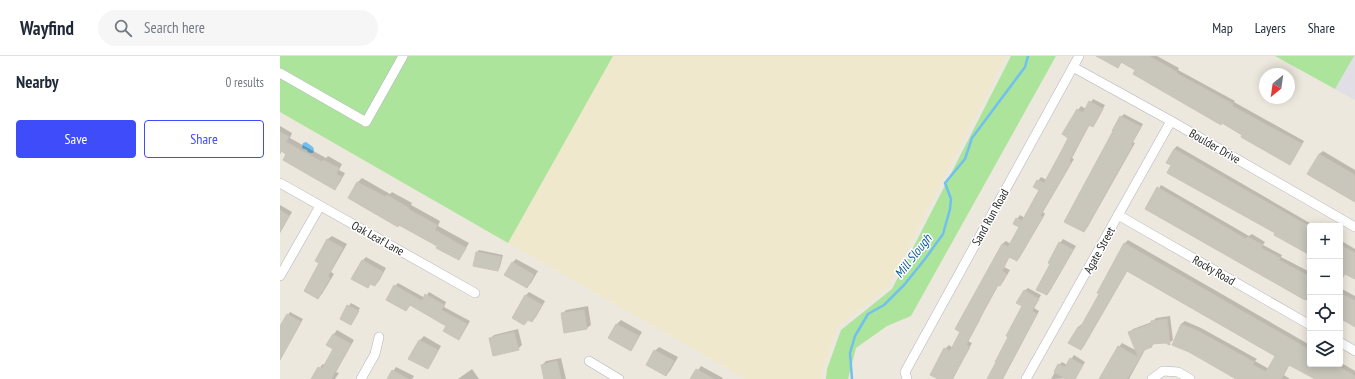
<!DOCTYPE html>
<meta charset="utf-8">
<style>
body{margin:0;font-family:"PT Sans Narrow",sans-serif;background:#f6f6f7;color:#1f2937}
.controls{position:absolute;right:12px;bottom:12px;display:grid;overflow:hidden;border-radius:4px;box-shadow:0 2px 10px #0003}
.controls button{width:36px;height:36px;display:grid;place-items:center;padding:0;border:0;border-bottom:1px solid #e0e1e3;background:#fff;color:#1f2937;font:20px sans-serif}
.compass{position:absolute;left:979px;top:12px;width:36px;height:36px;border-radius:50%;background:#fff;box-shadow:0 2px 10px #0003;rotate:209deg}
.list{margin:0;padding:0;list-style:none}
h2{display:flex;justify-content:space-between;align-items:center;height:52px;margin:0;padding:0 16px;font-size:17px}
h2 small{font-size:13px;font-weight:400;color:#747a83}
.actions{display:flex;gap:8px;padding:12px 16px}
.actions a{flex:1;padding:9px 0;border:1px solid #3e4cfa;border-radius:4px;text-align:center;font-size:14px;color:#3e4cfa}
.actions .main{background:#3e4cfa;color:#fff}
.icon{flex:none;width:22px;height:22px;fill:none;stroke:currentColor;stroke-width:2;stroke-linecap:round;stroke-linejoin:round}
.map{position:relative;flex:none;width:1075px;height:323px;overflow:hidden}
header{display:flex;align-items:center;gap:24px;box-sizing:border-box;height:56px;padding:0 20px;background:#fff;border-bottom:1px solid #e0e1e3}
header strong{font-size:19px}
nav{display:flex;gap:22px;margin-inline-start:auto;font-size:14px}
.search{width:280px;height:36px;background:#f6f6f7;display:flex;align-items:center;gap:10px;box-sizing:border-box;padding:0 14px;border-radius:22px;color:#747a83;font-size:15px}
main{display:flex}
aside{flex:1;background:#fff}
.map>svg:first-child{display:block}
.industrial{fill:#e1dee6}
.education{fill:#efe8cd}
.green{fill:#abe49a}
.water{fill:#71c0ef}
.shadow{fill:#0003}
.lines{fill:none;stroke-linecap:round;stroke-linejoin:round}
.stream{stroke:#71c0ef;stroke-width:2.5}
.building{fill:#c9c6bc;stroke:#c9c5b7}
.minor-casing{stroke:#b2b2bf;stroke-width:10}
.minor{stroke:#fff;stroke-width:9}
.labels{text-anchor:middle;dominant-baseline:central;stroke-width:3;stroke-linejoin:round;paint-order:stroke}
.street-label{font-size:12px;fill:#2c2c2c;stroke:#fff}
.water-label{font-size:13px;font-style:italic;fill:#0d5c9e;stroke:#fff}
</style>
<header>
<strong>Wayfind</strong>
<div class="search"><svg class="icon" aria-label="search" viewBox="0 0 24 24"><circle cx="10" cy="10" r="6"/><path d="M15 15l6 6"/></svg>Search here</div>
<nav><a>Map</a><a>Layers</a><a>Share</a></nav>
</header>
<main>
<aside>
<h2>Nearby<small>0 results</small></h2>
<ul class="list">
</ul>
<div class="actions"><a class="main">Save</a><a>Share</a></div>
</aside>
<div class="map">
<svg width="1075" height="323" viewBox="0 0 1075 323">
<rect width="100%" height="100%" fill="#ede8de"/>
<!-- industrial -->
<polygon class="industrial" points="1074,0 1075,0 1075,44 1055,33"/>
<!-- education -->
<polygon class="education" points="333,0 726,0 608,231 557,271 543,312 542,323 466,323 228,187"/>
<!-- green -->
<g class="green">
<polygon points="0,0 333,0 228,187 0,56"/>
<polygon points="731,0 776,0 631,260 607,270 576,292 568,323 546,323 547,313 561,274 612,233"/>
<polygon points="995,0 1074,0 1055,33"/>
</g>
<!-- water -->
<polygon class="water" points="26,86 33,91 34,94 33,97 31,97 28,96 27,94 22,92 23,87"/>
<!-- shadow -->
<g class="shadow">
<polygon points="828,0 877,0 899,12 898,14 955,45 954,46 1024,85 1013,104 1010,108 856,14 842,6 838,11"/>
<polygon points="813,43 825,49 816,66 813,70 810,68 792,102 794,103 763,156 765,158 740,201 737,204 730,200 724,211 730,214 723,226 720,229 719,228 688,285 692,287 673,323 656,323 665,293 669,289 673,292 682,275 676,272 722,188 726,185 731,188 740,171 737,163 740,159 745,162 761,134 758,125 761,121 767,124 789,81 798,54 801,50 806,53"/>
<polygon points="844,58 863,68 853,86 855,87 807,172 804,175 841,61"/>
<polygon points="0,70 12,77 10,82 46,102 48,100 62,108 59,114 65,117 59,128 55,132 0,93"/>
<polygon points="897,90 1035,170 1030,170 1030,198 996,177 894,93"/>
<polygon points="1043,95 1075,114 1075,145 1039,98"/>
<polygon points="82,122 110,138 112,136 132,147 131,149 160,165 158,170 189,187 182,199 178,203 158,190 69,141 78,126"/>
<polygon points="881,129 969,180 972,178 985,186 983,189 1002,199 1001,201 1030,216 1030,246 867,152"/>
<polygon points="0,149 12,156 0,177"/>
<polygon points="52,180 67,188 51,216 54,218 42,238 38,242 41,207 36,205 48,183"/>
<polygon points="783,183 796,190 770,235 767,238 772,208 780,187"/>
<polygon points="848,184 1030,289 1030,308 1060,308 1060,306 1075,315 1075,323 1036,323 1010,308 1004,319 1010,323 957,323 901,268 905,265 921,272 977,303 975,305 989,313 996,300 847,215 804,290 801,293 790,287 798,271 802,268 803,269 820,238 818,237 845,187"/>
<polygon points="1060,184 1075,193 1075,223 1060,215"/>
<polygon points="199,194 223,199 220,211 218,214 197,196"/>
<polygon points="86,201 106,212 99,225 95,229 91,227 88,231 82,205"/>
<polygon points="236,203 258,215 251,227 247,231 232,207"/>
<polygon points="118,227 145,242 149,236 166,246 164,251 190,265 182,279 179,282 168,269 130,249 126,254 115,230"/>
<polygon points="748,232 761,239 754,252 759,255 723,323 708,323 730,281 743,250 744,235"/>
<polygon points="1060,232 1075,240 1075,270 1060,263"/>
<polygon points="249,236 265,245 256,261 252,265 249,263 244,268 245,240"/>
<polygon points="71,247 80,252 71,268 61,262"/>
<polygon points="308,250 311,269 307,272 282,258 286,254"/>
<polygon points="10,256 23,263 0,304 0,271"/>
<polygon points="890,260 893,284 889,287 885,286 875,286 872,290 866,292 849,323 824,323 839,291 842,287 857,295 849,277 853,273 872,266 876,262"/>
<polygon points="341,264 362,276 354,290 350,294 329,282 337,268"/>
<polygon points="238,273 242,289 238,293 210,283 214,279"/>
<polygon points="57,274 74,284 56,316 59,317 55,323 32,323 46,315 40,311 43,308 45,309 54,293 48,289 54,278"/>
<polygon points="144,280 161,290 151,308 147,312 140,284"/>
<polygon points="379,291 398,301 390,315 386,319 375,295"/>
<polygon points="794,299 805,306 796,322 771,323 779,309 782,306 787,309"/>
<polygon points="281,302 286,323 265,323 262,309 266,305"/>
<polygon points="421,310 443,322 442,323 412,323"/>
<polygon points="116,311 134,320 132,323 108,323"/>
<polygon points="192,313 199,323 178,323"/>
</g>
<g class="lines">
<!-- stream -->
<polyline class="stream" points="572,323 570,297 575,280 588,258 604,249 624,229 645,203 663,178 670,153 671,143 665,127 685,103 692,82 745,11 748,0"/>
</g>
<!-- building -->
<g class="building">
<polygon points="816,0 869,0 897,16 896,17 953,48 952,50 1022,88 1010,109 961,81 962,79 942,67 941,69 853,18 855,14 841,6 838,12"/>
<polygon points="809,45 823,53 813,71 809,69 789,105 791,107 760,160 763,161 737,205 729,201 722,215 727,218 720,230 718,229 699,263 700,263 686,289 690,291 672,323 658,323 650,319 664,292 670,295 680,276 675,273 722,188 728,191 739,171 733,168 736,162 742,165 759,134 753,131 757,124 764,127 782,94 788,82 782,78 797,53 803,57"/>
<polygon points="840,60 861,71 851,89 852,90 804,176 784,166 833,75 832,75"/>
<polygon points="0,76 9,81 6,86 42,106 43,104 59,112 56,118 62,121 55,134 3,104 6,98 1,95 0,98"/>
<polygon points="894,93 1030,171 1030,199 994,179 995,177 887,117 891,109 886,107"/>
<polygon points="1039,98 1075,119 1075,146 1027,118"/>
<polygon points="77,126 106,141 107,139 129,152 128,153 157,169 155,174 186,192 179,204 156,192 157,190 119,169 118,171 68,142"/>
<polygon points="877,131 966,183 968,181 983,189 981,192 1000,202 999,204 1030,221 1030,235 1025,244 865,153"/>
<polygon points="0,154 9,160 0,176"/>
<polygon points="47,183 63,192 48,220 50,222 38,243 24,235 39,207 35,205"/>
<polygon points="779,186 793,194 767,239 756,234 770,208 768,207"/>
<polygon points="844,187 1030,294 1030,308 1054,308 1075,320 1075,323 1035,323 1009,309 1001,323 956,323 909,296 892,289 901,268 918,275 974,306 973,309 986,316 995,300 847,215 801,294 788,287 798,271 800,272 819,238 817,237"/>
<polygon points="1062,190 1075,197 1075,223 1065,218 1060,226 1060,195"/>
<polygon points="196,196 221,201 218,215 193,210"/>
<polygon points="82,204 103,216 95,230 90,228 88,232 71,223"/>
<polygon points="232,206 254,219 247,232 224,219"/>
<polygon points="114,229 142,245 145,238 164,249 161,254 187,268 179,284 163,275 166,270 130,249 126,255 106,244"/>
<polygon points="744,234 759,243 752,255 757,258 722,323 707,323 716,306 715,306 728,281 726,280 742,250 736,247"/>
<polygon points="1060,237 1075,245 1075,271 1060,262"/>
<polygon points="245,239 262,249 252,266 248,264 244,269 232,262"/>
<polygon points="67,249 79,255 71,269 60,263"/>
<polygon points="304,254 307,273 284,277 281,257"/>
<polygon points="7,258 21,266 0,304 0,270"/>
<polygon points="887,263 890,289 885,287 871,288 872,291 864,294 847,323 819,323 838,290 858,301 848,276 871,268 871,265"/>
<polygon points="336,268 359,280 351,295 328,282"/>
<polygon points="234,276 239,294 213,300 209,282"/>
<polygon points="53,278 71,288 51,323 31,323 38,311 42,313 53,293 46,289"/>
<polygon points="139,284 158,294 148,313 128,303"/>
<polygon points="374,294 394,305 386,320 366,309"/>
<polygon points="790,302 803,309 795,323 786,323 774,316 778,308 785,311"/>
<polygon points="277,305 281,323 264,323 261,309"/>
<polygon points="416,313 434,323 410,323"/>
<polygon points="112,314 128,323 107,323"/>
</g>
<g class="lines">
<defs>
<g id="minor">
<polyline points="793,11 891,65 1075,171"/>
<polyline points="0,17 86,66 123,0"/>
<polyline points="0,127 195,237"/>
<polyline points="838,159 1030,269"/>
<polyline points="0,220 40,150"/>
<polyline points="1060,286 1075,295"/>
<polyline points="309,305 339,323"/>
<polyline points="81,323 95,298 99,281"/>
<polyline points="627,323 625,316 799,0"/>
<polyline points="746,323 891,65"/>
<polyline points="872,323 883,315 898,316 910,323"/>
</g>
</defs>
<!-- minor casing -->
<use href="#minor" class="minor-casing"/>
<!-- minor -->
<use href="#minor" class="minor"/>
</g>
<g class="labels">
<!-- street labels -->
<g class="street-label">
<text transform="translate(935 90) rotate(30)">Boulder Drive</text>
<text transform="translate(710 161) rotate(-61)">Sand Run Road</text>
<text transform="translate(98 182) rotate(29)">Oak Leaf Lane</text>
<text transform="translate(819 194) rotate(-61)">Agate Street</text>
<text transform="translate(934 214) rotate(30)">Rocky Road</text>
</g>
<!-- water labels -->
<g class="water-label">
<text transform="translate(633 200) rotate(-52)">Mill Slough</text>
</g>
</g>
</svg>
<div class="controls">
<button>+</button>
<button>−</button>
<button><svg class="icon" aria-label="locate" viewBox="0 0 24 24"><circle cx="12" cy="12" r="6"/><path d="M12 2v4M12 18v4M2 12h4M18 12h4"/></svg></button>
<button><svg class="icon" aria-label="layers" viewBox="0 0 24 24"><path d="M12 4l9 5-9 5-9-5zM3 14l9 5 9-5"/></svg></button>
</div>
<svg class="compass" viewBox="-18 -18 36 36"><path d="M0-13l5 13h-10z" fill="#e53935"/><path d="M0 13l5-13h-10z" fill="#747a83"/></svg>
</div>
</main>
